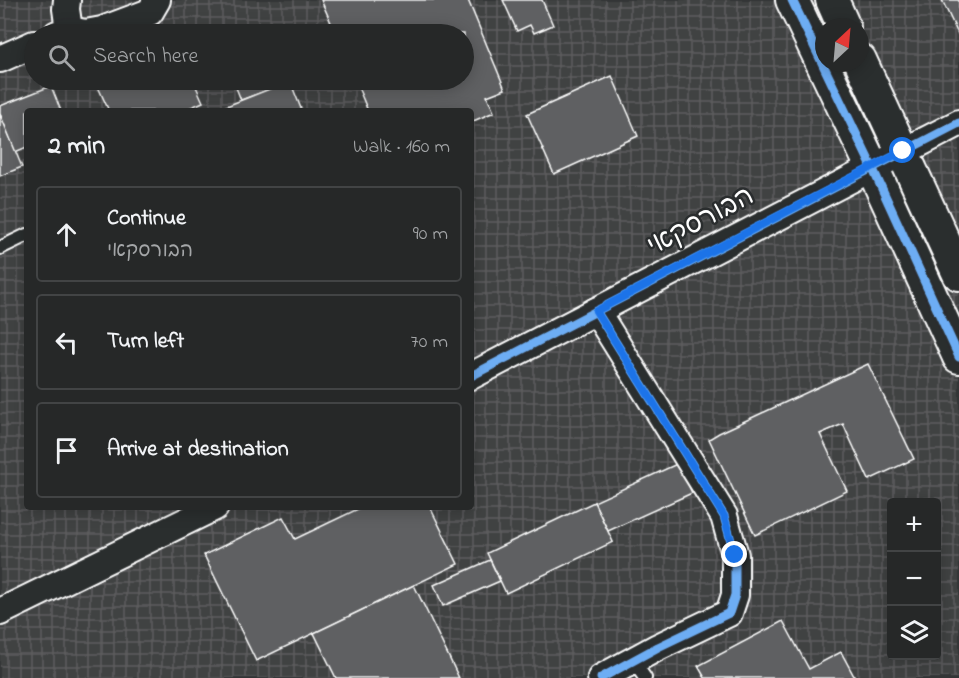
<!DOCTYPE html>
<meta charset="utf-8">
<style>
body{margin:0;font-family:"Indie Flower","Playpen Sans Hebrew",sans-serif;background:#2e3030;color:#f1f3f6}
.controls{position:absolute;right:18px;bottom:18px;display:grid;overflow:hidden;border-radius:6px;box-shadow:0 3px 15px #0003}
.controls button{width:54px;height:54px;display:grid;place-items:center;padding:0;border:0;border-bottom:2px solid #424445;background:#262828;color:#f1f3f6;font:30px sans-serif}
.compass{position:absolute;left:815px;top:18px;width:54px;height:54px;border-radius:50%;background:#262828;box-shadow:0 3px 15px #0003;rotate:26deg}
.stop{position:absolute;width:18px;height:18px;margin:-14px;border:4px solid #1a73e8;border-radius:50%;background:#fff}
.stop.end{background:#1a73e8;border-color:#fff;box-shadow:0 2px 6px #0008}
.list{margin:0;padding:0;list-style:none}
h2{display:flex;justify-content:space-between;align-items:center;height:78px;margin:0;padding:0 24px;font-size:26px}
h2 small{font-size:20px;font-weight:400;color:#a4a6a8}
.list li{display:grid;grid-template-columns:39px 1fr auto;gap:18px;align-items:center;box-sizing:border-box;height:96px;margin:0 12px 12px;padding:0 12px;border:2px solid #424445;border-radius:6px}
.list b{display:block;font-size:22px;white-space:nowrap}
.list p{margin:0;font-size:20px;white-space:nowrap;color:#a4a6a8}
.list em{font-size:20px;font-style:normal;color:#a4a6a8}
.icon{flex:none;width:33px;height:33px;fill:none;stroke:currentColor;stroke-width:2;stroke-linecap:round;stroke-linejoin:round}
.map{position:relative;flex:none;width:959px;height:678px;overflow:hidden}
.search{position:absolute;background:#262828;box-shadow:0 3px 15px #0003;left:24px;top:24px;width:450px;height:66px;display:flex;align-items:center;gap:15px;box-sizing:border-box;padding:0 21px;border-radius:33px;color:#a4a6a8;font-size:22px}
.panel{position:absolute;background:#262828;box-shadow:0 3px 15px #0003;left:24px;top:108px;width:450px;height:402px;border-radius:6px}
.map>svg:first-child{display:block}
.industrial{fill:url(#industrial-grid);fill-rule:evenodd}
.building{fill:#5f6162;stroke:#fff;stroke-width:1.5}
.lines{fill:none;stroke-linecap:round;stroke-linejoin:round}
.service-casing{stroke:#fff;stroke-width:16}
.minor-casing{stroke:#fff;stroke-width:30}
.tertiary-casing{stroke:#fff;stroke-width:36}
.service{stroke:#2a2d2e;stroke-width:12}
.minor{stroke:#2a2d2e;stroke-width:26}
.tertiary{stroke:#2a2d2e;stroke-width:32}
.cycleway-casing{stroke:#2a2d2e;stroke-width:13}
.cycleway{stroke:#6dadf4;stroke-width:9}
.route{stroke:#1a73e8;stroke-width:8}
.labels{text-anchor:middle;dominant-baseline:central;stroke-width:5;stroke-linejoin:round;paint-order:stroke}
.street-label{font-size:27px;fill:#fff;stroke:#2a2d2e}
</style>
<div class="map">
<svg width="959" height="678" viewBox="0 0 959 678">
<defs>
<pattern id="industrial-grid" width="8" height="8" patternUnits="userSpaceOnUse" patternTransform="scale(1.5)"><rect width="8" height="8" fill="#404243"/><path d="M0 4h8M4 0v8" fill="none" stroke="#5d5e5f"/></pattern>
</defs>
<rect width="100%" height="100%" fill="#333536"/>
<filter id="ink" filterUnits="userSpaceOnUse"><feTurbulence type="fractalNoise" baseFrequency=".0167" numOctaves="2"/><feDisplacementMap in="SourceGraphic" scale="12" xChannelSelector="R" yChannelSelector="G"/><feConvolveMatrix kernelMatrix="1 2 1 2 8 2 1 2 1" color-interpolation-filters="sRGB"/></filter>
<g filter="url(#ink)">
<!-- industrial -->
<path class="industrial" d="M0,0H959V678H0ZM824,27H860V63H824ZM34,34H464V80H34ZM27,111H471V507H27ZM892,502H936V656H892Z"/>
<!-- building -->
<g class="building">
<polygon points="321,0 468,0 505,89 487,96 494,112 471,122 471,111 368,111 355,80 464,80 464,34 336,34"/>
<polygon points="503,0 542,0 553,25 534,33 530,25 517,31"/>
<polygon points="942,0 959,0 959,36"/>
<polygon points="612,76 638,136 554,174 527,114"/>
<polygon points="95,80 193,80 203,102 182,111 109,111"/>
<polygon points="233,80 270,80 273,88 241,100"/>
<polygon points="290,81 302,111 225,111 224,107"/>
<polygon points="51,86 61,111 27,111 27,147 15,152 0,114 0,106"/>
<polygon points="0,114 22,167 0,176"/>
<polygon points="868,364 914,459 869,480 843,424 820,434 847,491 755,535 709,439 719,433"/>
<polygon points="679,463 692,493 608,531 594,502"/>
<polygon points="594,502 613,542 506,593 487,553"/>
<polygon points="362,507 430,507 458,564 256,661 204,555 283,517 295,539"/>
<polygon points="490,560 500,581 443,606 434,585"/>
<polygon points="414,585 459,678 336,678 314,633"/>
<polygon points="783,621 809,669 841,652 855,678 705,678 698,666"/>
</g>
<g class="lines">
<defs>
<g id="service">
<polyline points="0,248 27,235"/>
<polyline points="633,661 645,678"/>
</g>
<g id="minor">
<polyline points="67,0 66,9 69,30"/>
<polyline points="57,34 69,30 86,33 102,30 150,12 157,0"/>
<polyline points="0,59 34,44"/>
<polyline points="596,311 724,516 735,555 735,595 729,613 658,647 601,678"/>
<polyline points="471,376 959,123"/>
<polyline points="0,612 215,507"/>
</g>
<g id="tertiary">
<polyline points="792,0 872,167 959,357"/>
<polyline points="832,0 844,27"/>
<polyline points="860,60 959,274"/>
</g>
</defs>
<!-- service casing -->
<use href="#service" class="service-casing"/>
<!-- minor casing -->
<use href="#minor" class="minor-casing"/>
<!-- tertiary casing -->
<use href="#tertiary" class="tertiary-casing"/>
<!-- service -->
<use href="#service" class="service"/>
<!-- minor -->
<use href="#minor" class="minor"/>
<!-- tertiary -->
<use href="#tertiary" class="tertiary"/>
<defs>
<g id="cycleway">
<polyline points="792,0 872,167 959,357"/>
<polyline points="596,311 724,516 735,555 735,595 729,613 658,647 601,678"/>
<polyline points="471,376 959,123"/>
</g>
</defs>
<!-- cycleway casing -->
<use href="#cycleway" class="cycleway-casing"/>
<!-- cycleway -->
<use href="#cycleway" class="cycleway"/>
</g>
</g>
<g class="lines" filter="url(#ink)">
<!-- route -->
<polyline class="route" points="735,555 724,516 596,311 903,151"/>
</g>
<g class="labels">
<!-- street labels -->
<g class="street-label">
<text transform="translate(701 222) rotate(-28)">הבורסקאי</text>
</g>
</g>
</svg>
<div class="controls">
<button>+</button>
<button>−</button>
<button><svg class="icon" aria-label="layers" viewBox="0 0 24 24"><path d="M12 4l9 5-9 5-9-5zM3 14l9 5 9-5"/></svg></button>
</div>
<svg class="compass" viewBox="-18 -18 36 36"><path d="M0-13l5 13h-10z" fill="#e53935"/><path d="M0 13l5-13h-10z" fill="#a4a6a8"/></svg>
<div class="stop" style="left:903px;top:151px"></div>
<div class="stop end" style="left:735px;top:555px"></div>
<div class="search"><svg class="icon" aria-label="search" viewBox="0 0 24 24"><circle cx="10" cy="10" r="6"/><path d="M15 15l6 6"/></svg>Search here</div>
<section class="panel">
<h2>2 min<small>Walk · 160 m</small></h2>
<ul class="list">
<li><svg class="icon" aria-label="ahead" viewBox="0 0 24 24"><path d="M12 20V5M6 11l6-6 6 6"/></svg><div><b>Continue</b><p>הבורסקאי</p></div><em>90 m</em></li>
<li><svg class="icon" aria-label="left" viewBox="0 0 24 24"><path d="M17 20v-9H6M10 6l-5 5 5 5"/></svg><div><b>Turn left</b></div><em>70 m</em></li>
<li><svg class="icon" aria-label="arrive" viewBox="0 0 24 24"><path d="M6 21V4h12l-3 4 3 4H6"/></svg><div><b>Arrive at destination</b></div></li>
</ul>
</section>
</div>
